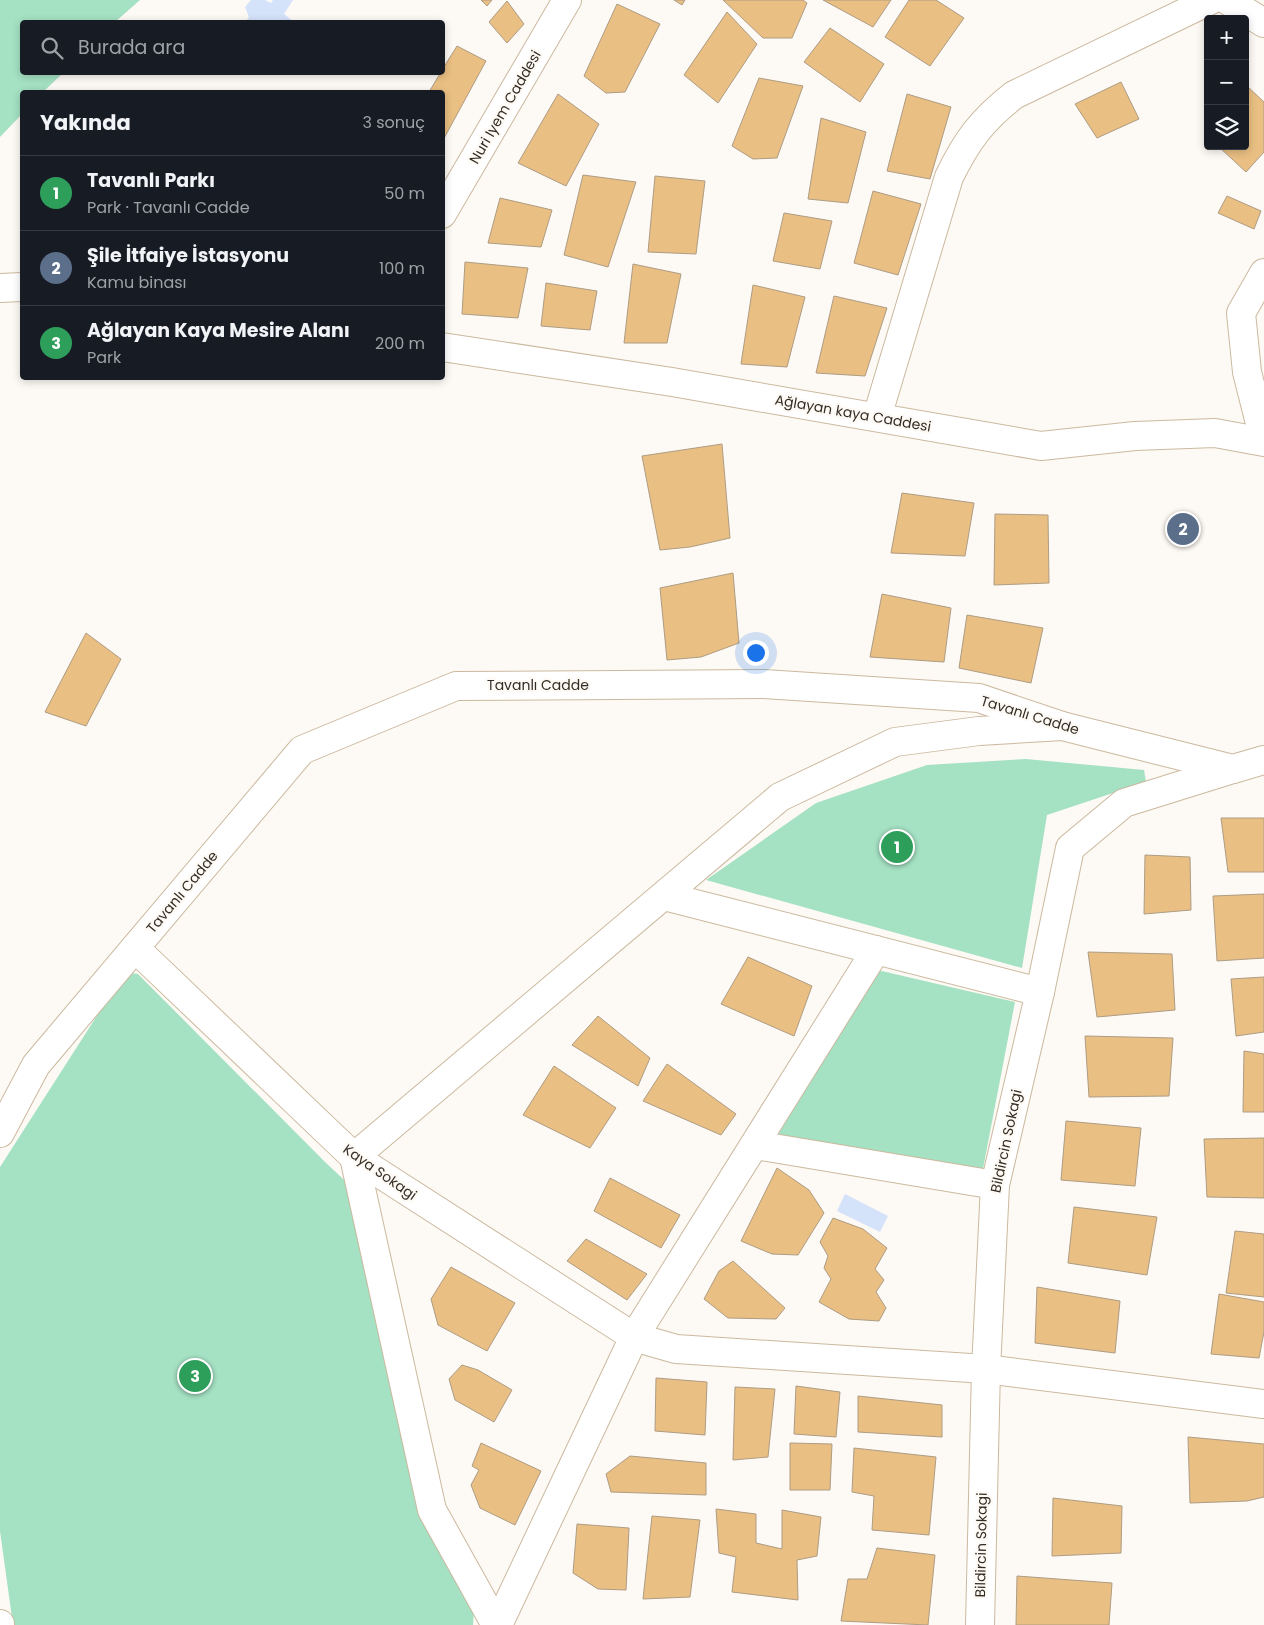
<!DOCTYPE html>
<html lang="tr">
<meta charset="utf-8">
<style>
body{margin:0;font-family:Poppins,sans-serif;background:#242831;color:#f1f3f6}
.controls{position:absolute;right:15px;top:15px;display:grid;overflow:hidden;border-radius:5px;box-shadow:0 2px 8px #0003}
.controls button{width:45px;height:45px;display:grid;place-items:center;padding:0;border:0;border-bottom:1px solid #363941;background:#171b24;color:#f1f3f6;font:25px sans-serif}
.you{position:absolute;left:755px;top:652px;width:18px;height:18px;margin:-12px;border:4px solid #fff;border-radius:50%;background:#1a73e8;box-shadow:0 0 0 8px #1a73e833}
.badge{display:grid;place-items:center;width:32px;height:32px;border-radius:50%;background:#0f766e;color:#fff;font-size:16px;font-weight:700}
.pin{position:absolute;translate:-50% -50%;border:2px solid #fff;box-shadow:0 1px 5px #0006}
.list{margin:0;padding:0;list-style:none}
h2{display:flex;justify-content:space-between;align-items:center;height:65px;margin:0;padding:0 20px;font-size:21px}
h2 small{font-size:16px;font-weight:400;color:#9ea1a6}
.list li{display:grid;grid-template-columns:32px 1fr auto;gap:15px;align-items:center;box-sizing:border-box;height:75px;padding:0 20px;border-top:1px solid #363941}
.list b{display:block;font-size:19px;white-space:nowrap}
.list p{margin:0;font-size:16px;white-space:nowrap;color:#9ea1a6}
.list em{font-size:16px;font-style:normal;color:#9ea1a6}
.icon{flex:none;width:28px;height:28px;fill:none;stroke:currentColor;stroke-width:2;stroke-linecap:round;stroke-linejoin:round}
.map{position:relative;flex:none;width:1264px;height:1625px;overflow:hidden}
.search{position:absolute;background:#171b24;box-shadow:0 2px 8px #0003;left:20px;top:20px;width:425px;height:55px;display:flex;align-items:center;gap:12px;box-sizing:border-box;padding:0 18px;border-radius:5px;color:#9ea1a6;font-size:19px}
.panel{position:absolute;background:#171b24;box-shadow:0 2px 8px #0003;left:20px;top:90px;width:425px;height:290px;border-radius:5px}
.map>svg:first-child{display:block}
.green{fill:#a5e1c3}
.water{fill:#d4e2fa}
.building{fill:#e9bf83;stroke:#ae9c83}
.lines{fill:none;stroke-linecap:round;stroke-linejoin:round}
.minor-casing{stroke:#cbb99f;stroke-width:30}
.tertiary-casing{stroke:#cbb99f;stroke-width:30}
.minor{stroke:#fff;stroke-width:28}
.tertiary{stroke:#fff;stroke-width:28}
.labels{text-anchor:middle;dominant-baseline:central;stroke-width:4.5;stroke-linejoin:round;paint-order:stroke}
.street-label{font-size:14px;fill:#342d23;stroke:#fdf9f4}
</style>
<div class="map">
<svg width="1264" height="1625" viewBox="0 0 1264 1625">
<rect width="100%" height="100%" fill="#fdf9f4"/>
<!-- green -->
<g class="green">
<polygon points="0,0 140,0 115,22 22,22 22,72 63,73 43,92 22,92 22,114 0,137"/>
<polygon points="1026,759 1144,770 1146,782 1047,815 1022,968 706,880 816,803 927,765"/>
<polygon points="873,969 1015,1002 982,1174 778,1135"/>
<polygon points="125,972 138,974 325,1162 356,1191 357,1233 421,1520 460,1552 476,1578 473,1625 13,1625 0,1531 0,1167"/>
</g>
<!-- water -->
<g class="water">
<polygon points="251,0 265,0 271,3 273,0 293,0 284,14 294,22 245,22 249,17 245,7"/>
<polygon points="845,1194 888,1216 880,1232 837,1211"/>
</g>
<!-- building -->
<g class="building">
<polygon points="481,0 492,0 487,6"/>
<polygon points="674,0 685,0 682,5"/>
<polygon points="723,0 803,0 807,3 792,38 763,38"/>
<polygon points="823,0 891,0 873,27"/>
<polygon points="909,0 936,0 964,18 930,66 885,37"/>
<polygon points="507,1 524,24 507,43 489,22"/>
<polygon points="617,4 660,24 625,92 606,93 584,76"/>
<polygon points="727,12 757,44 718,103 684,75"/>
<polygon points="830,28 884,64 860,102 804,62"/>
<polygon points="457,46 486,61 442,142 442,92 429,92 441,72 442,72 442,70"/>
<polygon points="759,78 803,86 777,158 753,159 732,146"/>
<polygon points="1121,82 1139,119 1097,138 1075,104"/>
<polygon points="1247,86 1264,102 1264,152 1246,172 1218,146 1245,146 1245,89"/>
<polygon points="558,94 599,124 566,186 518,163"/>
<polygon points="907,94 951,107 930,179 887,171"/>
<polygon points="821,118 866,132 848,203 808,199"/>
<polygon points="583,175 636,182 608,267 564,255"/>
<polygon points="655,176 705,181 696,254 648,252"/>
<polygon points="873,191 921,204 898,275 854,263"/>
<polygon points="1227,196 1261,211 1254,229 1218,213"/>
<polygon points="500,198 552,210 541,247 488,243"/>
<polygon points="784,213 832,221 820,269 773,261"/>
<polygon points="465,262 528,268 518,318 462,314"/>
<polygon points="633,264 681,274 667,343 624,343"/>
<polygon points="546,283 597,291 590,330 541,326"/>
<polygon points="753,285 805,297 787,367 741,364"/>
<polygon points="834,296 887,308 865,376 816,373"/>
<polygon points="722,444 730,538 690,547 660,550 642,456"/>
<polygon points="902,493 974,503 965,556 891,553"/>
<polygon points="995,514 1048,515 1049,583 994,585"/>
<polygon points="733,573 739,643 701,657 667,660 660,588"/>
<polygon points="882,594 951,608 944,662 870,657"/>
<polygon points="967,615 1043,628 1031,683 959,668"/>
<polygon points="86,633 121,659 86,726 45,712"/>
<polygon points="1221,818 1264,818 1264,872 1228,872"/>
<polygon points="1145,855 1190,857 1191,910 1144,914"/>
<polygon points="1264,894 1264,958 1217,961 1213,896"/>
<polygon points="1088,952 1172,954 1175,1010 1097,1017"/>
<polygon points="748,957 812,986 794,1036 721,1004"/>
<polygon points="1264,977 1264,1032 1236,1036 1231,979"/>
<polygon points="598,1016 650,1058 638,1086 572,1045"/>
<polygon points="1085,1036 1173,1038 1169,1096 1089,1097"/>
<polygon points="1244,1051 1264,1054 1264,1112 1243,1112"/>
<polygon points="667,1064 736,1114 721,1135 643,1101"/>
<polygon points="554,1066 616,1108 590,1148 523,1115"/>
<polygon points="1066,1121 1141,1128 1135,1186 1061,1180"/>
<polygon points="1264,1138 1264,1198 1207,1197 1204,1139"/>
<polygon points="777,1168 809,1190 824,1213 798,1255 772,1254 741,1241"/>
<polygon points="610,1178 680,1215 661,1248 594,1211"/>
<polygon points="1074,1207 1157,1217 1147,1275 1068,1263"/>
<polygon points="833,1218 863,1229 887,1248 875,1269 884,1280 876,1292 886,1308 879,1321 849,1319 819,1302 831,1279 824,1268 828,1256 820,1242"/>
<polygon points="1235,1231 1264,1234 1264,1297 1226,1293"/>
<polygon points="586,1239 647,1274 627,1300 567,1261"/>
<polygon points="733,1261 785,1308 776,1319 728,1318 704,1299 719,1271"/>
<polygon points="451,1267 515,1303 487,1351 438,1325 431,1299"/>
<polygon points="1037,1287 1120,1301 1115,1353 1035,1343"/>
<polygon points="1219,1294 1264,1302 1264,1332 1259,1358 1211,1354"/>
<polygon points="462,1365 478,1370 512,1390 494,1422 455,1400 449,1379"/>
<polygon points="656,1378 707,1382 705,1435 655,1431"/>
<polygon points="796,1386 840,1392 836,1437 794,1434"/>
<polygon points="735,1387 775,1389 768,1457 733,1460"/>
<polygon points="858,1396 942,1405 942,1437 858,1432"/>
<polygon points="1188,1437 1264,1444 1264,1497 1247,1501 1190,1503"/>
<polygon points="481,1443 541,1471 515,1525 480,1508 471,1485 479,1470 472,1466"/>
<polygon points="790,1443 832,1444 830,1490 790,1490"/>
<polygon points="854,1448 936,1457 929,1535 872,1530 874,1496 852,1492"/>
<polygon points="630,1456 706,1463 706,1495 611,1492 606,1474"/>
<polygon points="1053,1498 1122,1506 1121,1553 1052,1556"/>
<polygon points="716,1509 756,1514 756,1543 782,1549 782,1510 821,1517 817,1556 797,1560 798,1600 732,1592 736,1557 719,1553"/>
<polygon points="652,1516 700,1520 690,1597 643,1599"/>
<polygon points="577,1524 629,1528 626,1590 598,1589 573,1573"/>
<polygon points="877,1548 935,1555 928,1625 841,1621 848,1579 867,1579"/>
<polygon points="1017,1576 1112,1583 1109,1625 1016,1625"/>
</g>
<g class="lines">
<defs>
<g id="minor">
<polyline points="1227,0 1264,23"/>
<polyline points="442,214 567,0"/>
<polyline points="1264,273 1241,313 1247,372 1264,439"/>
<path d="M877,417L949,177C967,140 982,120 1014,95L1211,0"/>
<polyline points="664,896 1040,992"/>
<polyline points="135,948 354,1157 634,1337 676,1349 986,1369 1264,1404"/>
<polyline points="755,1145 995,1185"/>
<polyline points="496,1625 432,1510 354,1157 780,797 895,742 979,731 1062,726"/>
<polyline points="498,1625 634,1337 876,950"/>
<polyline points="980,1625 986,1369 995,1185 1040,992 1070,848 1124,803 1233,769"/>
</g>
<g id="tertiary">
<polyline points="0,288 22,287"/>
<polyline points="442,347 672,382 1041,446 1135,436 1215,433 1264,442"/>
<polyline points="0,1133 36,1065 302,750 456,686 764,684 979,698 1062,726 1233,769 1264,760"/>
<polyline points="0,1624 0,1625"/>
</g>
</defs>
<!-- minor casing -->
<use href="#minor" class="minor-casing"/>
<!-- tertiary casing -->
<use href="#tertiary" class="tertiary-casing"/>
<!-- minor -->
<use href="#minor" class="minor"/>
<!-- tertiary -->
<use href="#tertiary" class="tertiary"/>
</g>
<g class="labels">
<!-- street labels -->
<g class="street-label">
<text transform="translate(505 107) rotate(-60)">Nuri Iyem Caddesi</text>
<text transform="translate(853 413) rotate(10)">Ağlayan kaya Caddesi</text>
<text x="538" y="685">Tavanlı Cadde</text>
<text transform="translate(1030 715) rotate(17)">Tavanlı Cadde</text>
<text transform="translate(182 892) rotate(-50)">Tavanlı Cadde</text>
<text transform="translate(1006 1141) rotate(-78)">Bildircin Sokagi</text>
<text transform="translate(380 1172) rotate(35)">Kaya Sokagi</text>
<text transform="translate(981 1545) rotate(-89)">Bildircin Sokagi</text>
</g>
</g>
</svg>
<div class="controls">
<button>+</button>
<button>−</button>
<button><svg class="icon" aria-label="layers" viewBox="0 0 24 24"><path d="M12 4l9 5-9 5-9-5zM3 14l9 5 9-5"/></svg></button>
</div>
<div class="you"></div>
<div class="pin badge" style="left:897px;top:847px;background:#2e9e5b">1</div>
<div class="pin badge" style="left:1183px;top:529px;background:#5c6f8a">2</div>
<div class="pin badge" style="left:195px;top:1376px;background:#2e9e5b">3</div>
<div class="search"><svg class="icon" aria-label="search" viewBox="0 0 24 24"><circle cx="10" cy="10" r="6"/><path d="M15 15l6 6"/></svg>Burada ara</div>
<section class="panel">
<h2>Yakında<small>3 sonuç</small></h2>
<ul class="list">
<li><span class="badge" style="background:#2e9e5b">1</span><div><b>Tavanlı Parkı</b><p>Park · Tavanlı Cadde</p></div><em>50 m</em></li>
<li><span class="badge" style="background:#5c6f8a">2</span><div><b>Şile İtfaiye İstasyonu</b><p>Kamu binası</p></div><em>100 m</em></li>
<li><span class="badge" style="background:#2e9e5b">3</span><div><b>Ağlayan Kaya Mesire Alanı</b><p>Park</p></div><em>200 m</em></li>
</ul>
</section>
</div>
